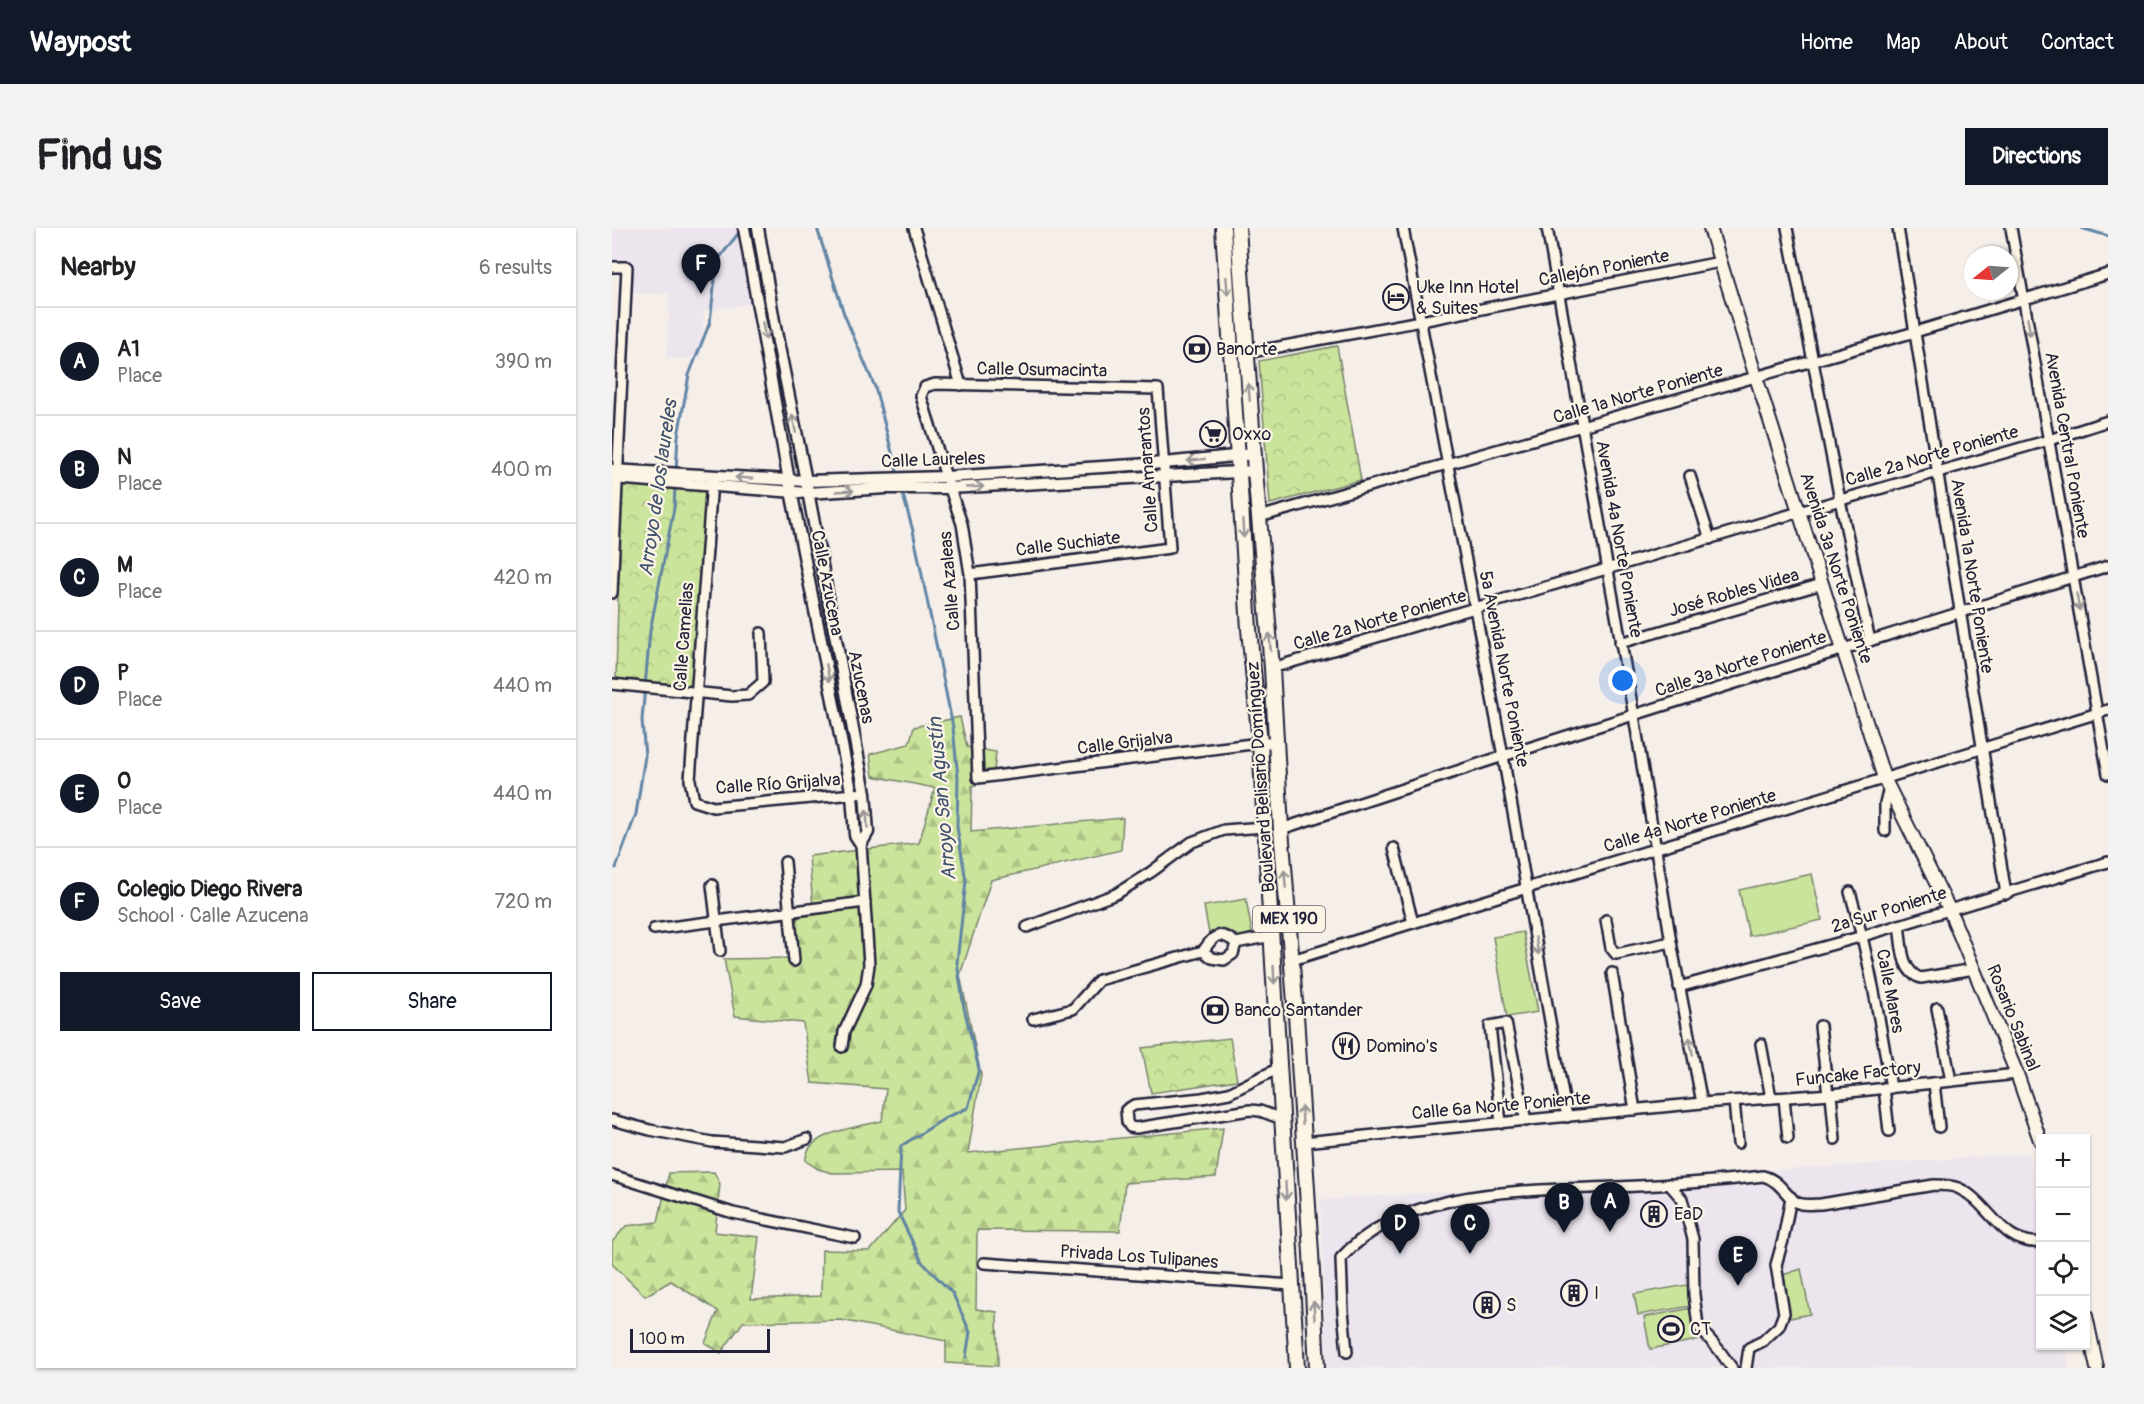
<!DOCTYPE html>
<meta charset="utf-8">
<style>
body{margin:0;font-family:Pangolin,sans-serif;background:#f2f2f2;color:#202124}
.controls{position:absolute;right:18px;bottom:18px;display:grid;overflow:hidden;border-radius:0px;box-shadow:0 2px 4px #0004}
.controls button{width:54px;height:54px;display:grid;place-items:center;padding:0;border:0;border-bottom:2px solid #e0e0e0;background:#fff;color:#202124;font:30px sans-serif}
.compass{position:absolute;left:1352px;top:18px;width:54px;height:54px;border-radius:50%;background:#fff;box-shadow:0 2px 4px #0004;rotate:253deg}
.scale{position:absolute;left:18px;bottom:15px;width:140px;box-sizing:border-box;padding-left:6px;border:3px solid #22223b;border-top:0;font-size:16px;line-height:21px;white-space:nowrap;color:#22223b;-webkit-text-stroke:4px #fcf5e5;paint-order:stroke}
.you{position:absolute;left:1011px;top:453px;width:21px;height:21px;margin:-15px;border:4px solid #fff;border-radius:50%;background:#1a73e8;box-shadow:0 0 0 9px #1a73e833}
.badge{display:grid;place-items:center;width:39px;height:39px;border-radius:50%;background:#111827;color:#fff;font-size:20px;font-weight:700}
.pin{position:absolute;translate:-50% -50px;filter:drop-shadow(0 2px 3px #0008)}
.pin::after{content:'';position:absolute;top:32px;width:21px;height:18px;background:inherit;clip-path:polygon(0 0,100% 0,50% 100%)}
.list{margin:0;padding:0;list-style:none}
h2{display:flex;justify-content:space-between;align-items:center;height:78px;margin:0;padding:0 24px;font-size:26px}
h2 small{font-size:20px;font-weight:400;color:#757577}
.list li{display:grid;grid-template-columns:39px 1fr auto;gap:18px;align-items:center;box-sizing:border-box;height:108px;padding:0 24px;border-top:2px solid #e0e0e0}
.list b{display:block;font-size:22px;white-space:nowrap}
.list p{margin:0;font-size:20px;white-space:nowrap;color:#757577}
.list em{font-size:20px;font-style:normal;color:#757577}
.actions{display:flex;gap:12px;padding:18px 24px}
.actions a{flex:1;padding:14px 0;border:2px solid #111827;border-radius:0px;text-align:center;font-size:21px;color:#111827}
.actions .main{background:#111827;color:#fff}
.icon{flex:none;width:33px;height:33px;fill:none;stroke:currentColor;stroke-width:2;stroke-linecap:round;stroke-linejoin:round}
.map{position:relative;flex:none;width:1496px;height:1140px;overflow:hidden;border-radius:0px}
header{display:flex;align-items:center;gap:36px;box-sizing:border-box;height:84px;padding:0 30px;background:#111827;color:#fff}
header strong{font-size:28px}
nav{display:flex;gap:33px;margin-inline-start:auto;font-size:21px}
.intro{display:flex;align-items:center;justify-content:space-between;box-sizing:border-box;height:144px;padding:0 36px}
h1{margin:0;font-size:42px}
.button{padding:15px 27px;border-radius:0px;background:#111827;color:#fff;font-size:21px;font-weight:700}
main{display:flex;gap:36px;padding:0 36px}
aside{flex:1;background:#fff;border-radius:0px;box-shadow:0 2px 4px #0004}
.map>svg:first-child{display:block}
.built{fill:#ece5ee}
.grass{fill:#cbe49b;stroke:#76836b;stroke-width:1.5}
.forest{fill:url(#forest-firs);stroke:#76836b;stroke-width:1.5}
.park{fill:url(#park-crowns);stroke:#76836b;stroke-width:1.5}
.lines{fill:none;stroke-linecap:round;stroke-linejoin:round}
.stream{stroke:#6184a4;stroke-width:3}
.minor-casing{stroke:#22223b;stroke-width:14}
.tertiary-casing{stroke:#22223b;stroke-width:15}
.secondary-casing{stroke:#22223b;stroke-width:16}
.primary-casing{stroke:#22223b;stroke-width:18}
.minor{stroke:#fcf5e5;stroke-width:9}
.tertiary{stroke:#fcf5e5;stroke-width:10}
.secondary{stroke:#fcf5e5;stroke-width:12}
.primary{stroke:#fcf5e5;stroke-width:14}
.oneway{stroke:#9a9698}
.labels{text-anchor:middle;dominant-baseline:central;stroke-width:4.5;stroke-linejoin:round;paint-order:stroke}
.shield{fill:#fcf5e5;stroke:#63616e;stroke-width:1.5}
.shield-label{font-size:16px;font-weight:bold;fill:#22223b}
.street-label{font-size:18px;fill:#22223b;stroke:#fcf5e5}
.poi-label{font-size:18px;fill:#22223b;stroke:#fcf5e5;text-anchor:start}
.water-label{font-size:20px;font-style:italic;fill:#425370;stroke:#fcf5e5}
</style>
<header>
<strong>Waypost</strong>
<nav><a>Home</a><a>Map</a><a>About</a><a>Contact</a></nav>
</header>
<div class="intro"><h1>Find us</h1><a class="button">Directions</a></div>
<main>
<aside>
<h2>Nearby<small>6 results</small></h2>
<ul class="list">
<li><span class="badge">A</span><div><b>A1</b><p>Place</p></div><em>390 m</em></li>
<li><span class="badge">B</span><div><b>N</b><p>Place</p></div><em>400 m</em></li>
<li><span class="badge">C</span><div><b>M</b><p>Place</p></div><em>420 m</em></li>
<li><span class="badge">D</span><div><b>P</b><p>Place</p></div><em>440 m</em></li>
<li><span class="badge">E</span><div><b>O</b><p>Place</p></div><em>440 m</em></li>
<li><span class="badge">F</span><div><b>Colegio Diego Rivera</b><p>School · Calle Azucena</p></div><em>720 m</em></li>
</ul>
<div class="actions"><a class="main">Save</a><a>Share</a></div>
</aside>
<div class="map">
<svg width="1496" height="1140" viewBox="0 0 1496 1140">
<defs>
<pattern id="forest-firs" width="22" height="20" patternUnits="userSpaceOnUse" patternTransform="scale(1.5)"><rect width="22" height="20" fill="#cbe49b"/><path d="M5 1l3.5 6h-7zM16 11l3.5 6h-7z" fill="#aec386"/></pattern>
<pattern id="park-crowns" width="20" height="18" patternUnits="userSpaceOnUse" patternTransform="scale(1.5)"><rect width="20" height="18" fill="#cbe49b"/><path d="M2 6a3 3 0 1 1 6 0M12 15a3 3 0 1 1 6 0" fill="none" stroke="#aec386"/></pattern>
</defs>
<rect width="100%" height="100%" fill="#f5eee9"/>
<filter id="ink" filterUnits="userSpaceOnUse"><feTurbulence type="fractalNoise" baseFrequency=".0167" numOctaves="2"/><feDisplacementMap in="SourceGraphic" scale="12" xChannelSelector="R" yChannelSelector="G"/><feConvolveMatrix kernelMatrix="1 2 1 2 8 2 1 2 1" color-interpolation-filters="sRGB"/></filter>
<g filter="url(#ink)">
<!-- built -->
<g class="built">
<polygon points="0,0 128,0 143,75 92,83 89,131 55,130 58,66 14,65 15,40 0,39"/>
<polygon points="1417,926 1428,987 1428,1118 1453,1118 1457,1140 715,1140 708,972"/>
</g>
<!-- grass -->
<g class="grass">
<polygon points="1200,646 1210,692 1137,708 1127,662"/>
<polygon points="634,671 640,705 623,710 617,703 597,706 592,678"/>
<polygon points="911,704 926,784 895,789 881,709"/>
<polygon points="1189,1041 1198,1086 1178,1090 1171,1047"/>
<polygon points="1075,1057 1079,1078 1026,1087 1022,1066"/>
<polygon points="1080,1080 1086,1112 1038,1121 1032,1089"/>
</g>
<!-- forest -->
<path class="forest" d="M348,489L355,519L384,524L381,552L360,558L359,604L511,590L509,622L379,652L348,747L369,847L356,925L611,900L604,949L513,955L508,1003L365,1002L364,1081L385,1084L386,1138L334,1135V1113L229,1092L131,1094L109,1125L93,1115L106,1083L59,1053L33,1068L0,1036V1014L14,998L46,994L57,945L102,944L108,956L103,1004L147,1009L139,1071L209,1068L210,1022L258,1023L293,982L290,944L220,945L206,941L194,933C192,904 248,899 270,893L274,861L200,855L191,795L123,788L112,731L181,730L182,693L201,680L197,628L307,615L323,560L261,548L258,526L297,516L302,499Z"/>
<!-- park -->
<g class="park">
<polygon points="725,118 749,252 658,276 647,133"/>
<polygon points="9,254 94,259 79,460 4,452"/>
<polygon points="618,810 625,852 539,865 530,820"/>
</g>
<g class="lines">
<!-- stream -->
<g class="stream">
<polyline points="205,0 232,86 263,159 286,248"/>
<polyline points="1469,0 1496,8"/>
<polyline points="64,243 66,208 77,147 98,94 105,33 129,2"/>
<polyline points="290,263 301,303 341,499 346,550 345,599 354,653 345,734 352,780 367,841 356,880 335,889 289,918 286,984 310,1034 341,1066 358,1104 354,1129"/>
<polyline points="4,640 24,586 33,528 30,492 38,403 62,280 63,259"/>
</g>
<defs>
<g id="minor">
<polyline points="302,0 349,157"/>
<polyline points="791,0 891,528 955,889"/>
<polyline points="935,0 1022,488 1059,714 1090,875"/>
<polyline points="1175,0 1228,272 1258,413"/>
<polyline points="1286,0 1394,666"/>
<polyline points="1399,0 1496,546"/>
<polyline points="0,39 15,39 0,365"/>
<polyline points="634,125 809,93 1108,34"/>
<polyline points="1078,248 1098,311"/>
<polyline points="100,253 78,552 82,573 101,579 253,565"/>
<polyline points="647,289 1303,104 1496,46"/>
<polyline points="358,346 558,320 546,161 323,156 313,159 309,168 334,249 350,296 358,346 366,550 648,515 665,515"/>
<polyline points="1008,415 1210,356"/>
<polyline points="660,440 1187,284 1437,212 1496,193"/>
<polyline points="0,456 120,468 136,467 151,454 149,405"/>
<polyline points="669,601 891,528 1496,338"/>
<polyline points="1273,603 1273,575 1277,560"/>
<polyline points="782,620 801,695"/>
<polyline points="173,634 182,733"/>
<polyline points="100,657 108,723"/>
<path d="M1238,664C1257,728 1268,794 1279,860"/>
<polyline points="994,692 999,720 1004,726 1059,714"/>
<path d="M1287,697C1290,714 1288,744 1309,750L1362,741"/>
<polyline points="415,699 504,666 539,644 580,614 612,602 652,599"/>
<polyline points="42,701 253,674"/>
<polyline points="591,723 600,730 612,732 621,726 624,715"/>
<polyline points="680,732 1496,482"/>
<polyline points="1000,745 1023,882"/>
<polyline points="1067,759 1251,708 1496,634"/>
<polyline points="1325,780 1339,853"/>
<path d="M421,791L461,781L487,752L591,723C602,708 606,701 624,715L660,708"/>
<polyline points="1208,798 1216,866"/>
<polyline points="1149,816 1159,870"/>
<polyline points="230,819 232,804 254,757 257,737 249,616"/>
<polyline points="667,840 617,865 590,870 522,877 514,882 515,894 518,899 524,900 638,882 648,883 670,891"/>
<polyline points="1322,855 1327,899"/>
<polyline points="1272,860 1277,903"/>
<polyline points="1219,866 1223,911"/>
<polyline points="1172,870 1176,910"/>
<polyline points="1122,873 1126,915"/>
<polyline points="0,892 38,902 100,914 173,919 195,911"/>
<polyline points="889,895 878,798 894,795 914,893"/>
<polyline points="692,914 1090,875 1219,866 1405,846"/>
<polyline points="0,947 121,985 243,1010"/>
<polyline points="1057,956 1070,971 1081,1011 1082,1067 1086,1098 1107,1122 1120,1140"/>
<polyline points="372,1035 680,1057"/>
<path d="M735,1124L731,1083L729,1030C794,958 916,963 1005,959C1053,957 1102,954 1151,948C1171,953 1175,973 1189,976C1195,977 1203,976 1209,976L1322,957C1331,957 1339,957 1346,960C1378,974 1388,1017 1428,1014"/>
<polyline points="1134,1140 1137,1120 1151,1113 1167,1098 1172,1085 1164,1037 1171,1012 1179,969"/>
</g>
<g id="tertiary">
<polyline points="132,0 177,253 240,567 243,607 249,616"/>
<polyline points="146,0 163,99 194,253 253,565 256,604 249,616"/>
<polyline points="0,242 194,253 334,249 552,235 642,226"/>
<polyline points="0,250 196,265 274,260 337,260 643,243"/>
</g>
<g id="secondary">
<polyline points="1098,0 1144,149 1272,550 1337,681 1405,846 1428,912"/>
<polyline points="1474,1088 1485,1140"/>
</g>
<g id="primary">
<polyline points="611,0 637,401 648,515 685,1140"/>
<polyline points="626,0 643,243 660,440 669,601 684,787 699,1025 705,1140"/>
</g>
</defs>
<!-- minor casing -->
<use href="#minor" class="minor-casing"/>
<!-- tertiary casing -->
<use href="#tertiary" class="tertiary-casing"/>
<!-- secondary casing -->
<use href="#secondary" class="secondary-casing"/>
<!-- primary casing -->
<use href="#primary" class="primary-casing"/>
<!-- minor -->
<use href="#minor" class="minor"/>
<!-- tertiary -->
<use href="#tertiary" class="tertiary"/>
<!-- secondary -->
<use href="#secondary" class="secondary"/>
<!-- primary -->
<use href="#primary" class="primary"/>
</g>
<!-- one-way arrows -->
<defs><path id="oneway-shaft" d="M-6 0H5M1.5-3L5.5 0L1.5 3" fill="none" stroke-width="1.6" stroke-linecap="round" stroke-linejoin="round" transform="scale(1.5)"/></defs>
<g class="oneway">
<use href="#oneway-shaft" transform="translate(615 58) rotate(86)"/>
<use href="#oneway-shaft" transform="translate(1417 99) rotate(80)"/>
<use href="#oneway-shaft" transform="translate(152 103) rotate(79)"/>
<use href="#oneway-shaft" transform="translate(637 164) rotate(-95)"/>
<use href="#oneway-shaft" transform="translate(182 196) rotate(-102)"/>
<use href="#oneway-shaft" transform="translate(584 232) rotate(173)"/>
<use href="#oneway-shaft" transform="translate(132 250) rotate(-176)"/>
<use href="#oneway-shaft" transform="translate(363 259) rotate(-3)"/>
<use href="#oneway-shaft" transform="translate(233 263) rotate(-3)"/>
<use href="#oneway-shaft" transform="translate(631 301) rotate(86)"/>
<use href="#oneway-shaft" transform="translate(1466 374) rotate(80)"/>
<use href="#oneway-shaft" transform="translate(658 414) rotate(-95)"/>
<use href="#oneway-shaft" transform="translate(216 445) rotate(79)"/>
<use href="#oneway-shaft" transform="translate(255 591) rotate(-94)"/>
<use href="#oneway-shaft" transform="translate(673 651) rotate(-95)"/>
<use href="#oneway-shaft" transform="translate(925 718) rotate(80)"/>
<use href="#oneway-shaft" transform="translate(662 747) rotate(87)"/>
<use href="#oneway-shaft" transform="translate(1079 818) rotate(-101)"/>
<use href="#oneway-shaft" transform="translate(690 887) rotate(-93)"/>
<use href="#oneway-shaft" transform="translate(674 963) rotate(87)"/>
<use href="#oneway-shaft" transform="translate(702 1082) rotate(-93)"/>
</g>
</g>
<!-- icons -->
<defs>
<symbol id="hotel-ring" viewBox="-11 -11 22 22"><circle r="9.5" fill="#fcf5e5" stroke="#22223b" stroke-width="1.5"/><path d="M-6-4.5h1.5V1H6V5H4.5V3h-9V5H-6ZM-4 0a1.8 1.8 0 1 1 3.6 0ZM.5 0V-2.5h3Q6-2.5 6 0Z" fill="#22223b"/></symbol>
<symbol id="bank-ring" viewBox="-11 -11 22 22"><circle r="9.5" fill="#fcf5e5" stroke="#22223b" stroke-width="1.5"/><path d="M-6-4H6V4H-6ZM0-2.3a2.3 2.3 0 1 0 0 4.6a2.3 2.3 0 1 0 0-4.6Z" fill="#22223b"/></symbol>
<symbol id="supermarket-ring" viewBox="-11 -11 22 22"><circle r="9.5" fill="#fcf5e5" stroke="#22223b" stroke-width="1.5"/><path d="M-6-5.5h2.5l.6 2H6L4.5 2H-2.5L-4.4-4H-6ZM-1.5 3.2a1.3 1.3 0 1 0 .1 0ZM3 3.2a1.3 1.3 0 1 0 .1 0Z" fill="#22223b"/></symbol>
<symbol id="restaurant-ring" viewBox="-11 -11 22 22"><circle r="9.5" fill="#fcf5e5" stroke="#22223b" stroke-width="1.5"/><path d="M-5-6h1v4h1v-4h1v4h1v-4h1v5L-1.5 .5V6h-2V.5L-5-1ZM5-6V6H3V1.5H1.5Q1.5-4 5-6Z" fill="#22223b"/></symbol>
<symbol id="building-ring" viewBox="-11 -11 22 22"><circle r="9.5" fill="#fcf5e5" stroke="#22223b" stroke-width="1.5"/><path d="M-4-6H4V6H1V3H-1V6H-4ZM-2.5-4.3h1.7v1.8h-1.7ZM.8-4.3h1.7v1.8H.8ZM-2.5-1h1.7V.8h-1.7ZM.8-1h1.7V.8H.8Z" fill="#22223b"/></symbol>
<symbol id="stadium-ring" viewBox="-11 -11 22 22"><circle r="9.5" fill="#fcf5e5" stroke="#22223b" stroke-width="1.5"/><path d="M0-5a6.5 5 0 1 0 0 10a6.5 5 0 1 0 0-10ZM-3.5-1.8h7v3.6h-7Z" fill="#22223b"/></symbol>
</defs>
<g fill-rule="evenodd">
<use href="#hotel-ring" x="769" y="54" width="30" height="30"/>
<use href="#bank-ring" x="570" y="106" width="30" height="30"/>
<use href="#supermarket-ring" x="586" y="191" width="30" height="30"/>
<use href="#bank-ring" x="588" y="767" width="30" height="30"/>
<use href="#restaurant-ring" x="719" y="803" width="30" height="30"/>
<use href="#building-ring" x="1027" y="971" width="30" height="30"/>
<use href="#building-ring" x="947" y="1050" width="30" height="30"/>
<use href="#building-ring" x="860" y="1062" width="30" height="30"/>
<use href="#stadium-ring" x="1044" y="1086" width="30" height="30"/>
</g>
<g class="labels">
<!-- shield labels -->
<rect class="shield" x="641" y="678" width="72" height="26" rx="4.5"/>
<g class="shield-label">
<text x="677" y="691">MEX 190</text>
</g>
<!-- street labels -->
<g class="street-label">
<text transform="translate(992 40) rotate(-11)">Callejón Poniente</text>
<text transform="translate(430 142) rotate(1)">Calle Osumacinta</text>
<text transform="translate(1026 166) rotate(-16)">Calle 1a Norte Poniente</text>
<text transform="translate(1455 217) rotate(80)">Avenida Central Poniente</text>
<text transform="translate(1320 228) rotate(-16)">Calle 2a Norte Poniente</text>
<text transform="translate(321 232) rotate(-2)">Calle Laureles</text>
<text transform="translate(536 242) rotate(-94)">Calle Amarantos</text>
<text transform="translate(1007 311) rotate(80)">Avenida 4a Norte Poniente</text>
<text transform="translate(456 316) rotate(-7)">Calle Suchiate</text>
<text transform="translate(1224 340) rotate(72)">Avenida 3a Norte Poniente</text>
<text transform="translate(1360 348) rotate(81)">Avenida 1a Norte Poniente</text>
<text transform="translate(338 353) rotate(-95)">Calle Azaleas</text>
<text transform="translate(215 355) rotate(79)">Calle Azucena</text>
<text transform="translate(1122 365) rotate(-16)">José Robles Videa</text>
<text transform="translate(768 392) rotate(-16)">Calle 2a Norte Poniente</text>
<text transform="translate(72 409) rotate(-86)">Calle Camelias</text>
<text transform="translate(1129 436) rotate(-18)">Calle 3a Norte Poniente</text>
<text transform="translate(892 441) rotate(79)">5a Avenida Norte Poniente</text>
<text transform="translate(249 459) rotate(79)">Azucenas</text>
<text transform="translate(513 515) rotate(-7)">Calle Grijalva</text>
<text transform="translate(649 549) rotate(-94)">Boulevard Belisario Domínguez</text>
<text transform="translate(166 556) rotate(-4)">Calle Río Grijalva</text>
<text transform="translate(1078 593) rotate(-17)">Calle 4a Norte Poniente</text>
<text transform="translate(1277 682) rotate(-17)">2a Sur Poniente</text>
<text transform="translate(1278 763) rotate(79)">Calle Mares</text>
<text transform="translate(1401 790) rotate(68)">Rosario Sabinal</text>
<text transform="translate(1246 846) rotate(-6)">Funcake Factory</text>
<text transform="translate(889 878) rotate(-5)">Calle 6a Norte Poniente</text>
<text transform="translate(527 1029) rotate(4)">Privada Los Tulipanes</text>
</g>
<!-- poi labels -->
<g class="poi-label">
<text x="804" y="59">Uke Inn Hotel<tspan x="804" dy="21">&amp; Suites</tspan></text>
<text x="604" y="121">Banorte</text>
<text x="620" y="206">Oxxo</text>
<text x="622" y="782">Banco Santander</text>
<text x="754" y="818">Domino's</text>
<text x="1062" y="986">EaD</text>
<text x="982" y="1065">I</text>
<text x="894" y="1077">S</text>
<text x="1078" y="1101">CT</text>
</g>
<!-- water labels -->
<g class="water-label">
<text transform="translate(46 260) rotate(-82)">Arroyo de los laureles</text>
<text transform="translate(330 571) rotate(-95)">Arroyo San Agustín</text>
</g>
</g>
</svg>
<div class="controls">
<button>+</button>
<button>−</button>
<button><svg class="icon" aria-label="locate" viewBox="0 0 24 24"><circle cx="12" cy="12" r="6"/><path d="M12 2v4M12 18v4M2 12h4M18 12h4"/></svg></button>
<button><svg class="icon" aria-label="layers" viewBox="0 0 24 24"><path d="M12 4l9 5-9 5-9-5zM3 14l9 5 9-5"/></svg></button>
</div>
<svg class="compass" viewBox="-18 -18 36 36"><path d="M0-13l5 13h-10z" fill="#e53935"/><path d="M0 13l5-13h-10z" fill="#757577"/></svg>
<div class="scale">100 m</div>
<div class="you"></div>
<div class="pin badge" style="left:998px;top:1004px">A</div>
<div class="pin badge" style="left:952px;top:1005px">B</div>
<div class="pin badge" style="left:858px;top:1026px">C</div>
<div class="pin badge" style="left:788px;top:1026px">D</div>
<div class="pin badge" style="left:1126px;top:1058px">E</div>
<div class="pin badge" style="left:89px;top:66px">F</div>
</div>
</main>
